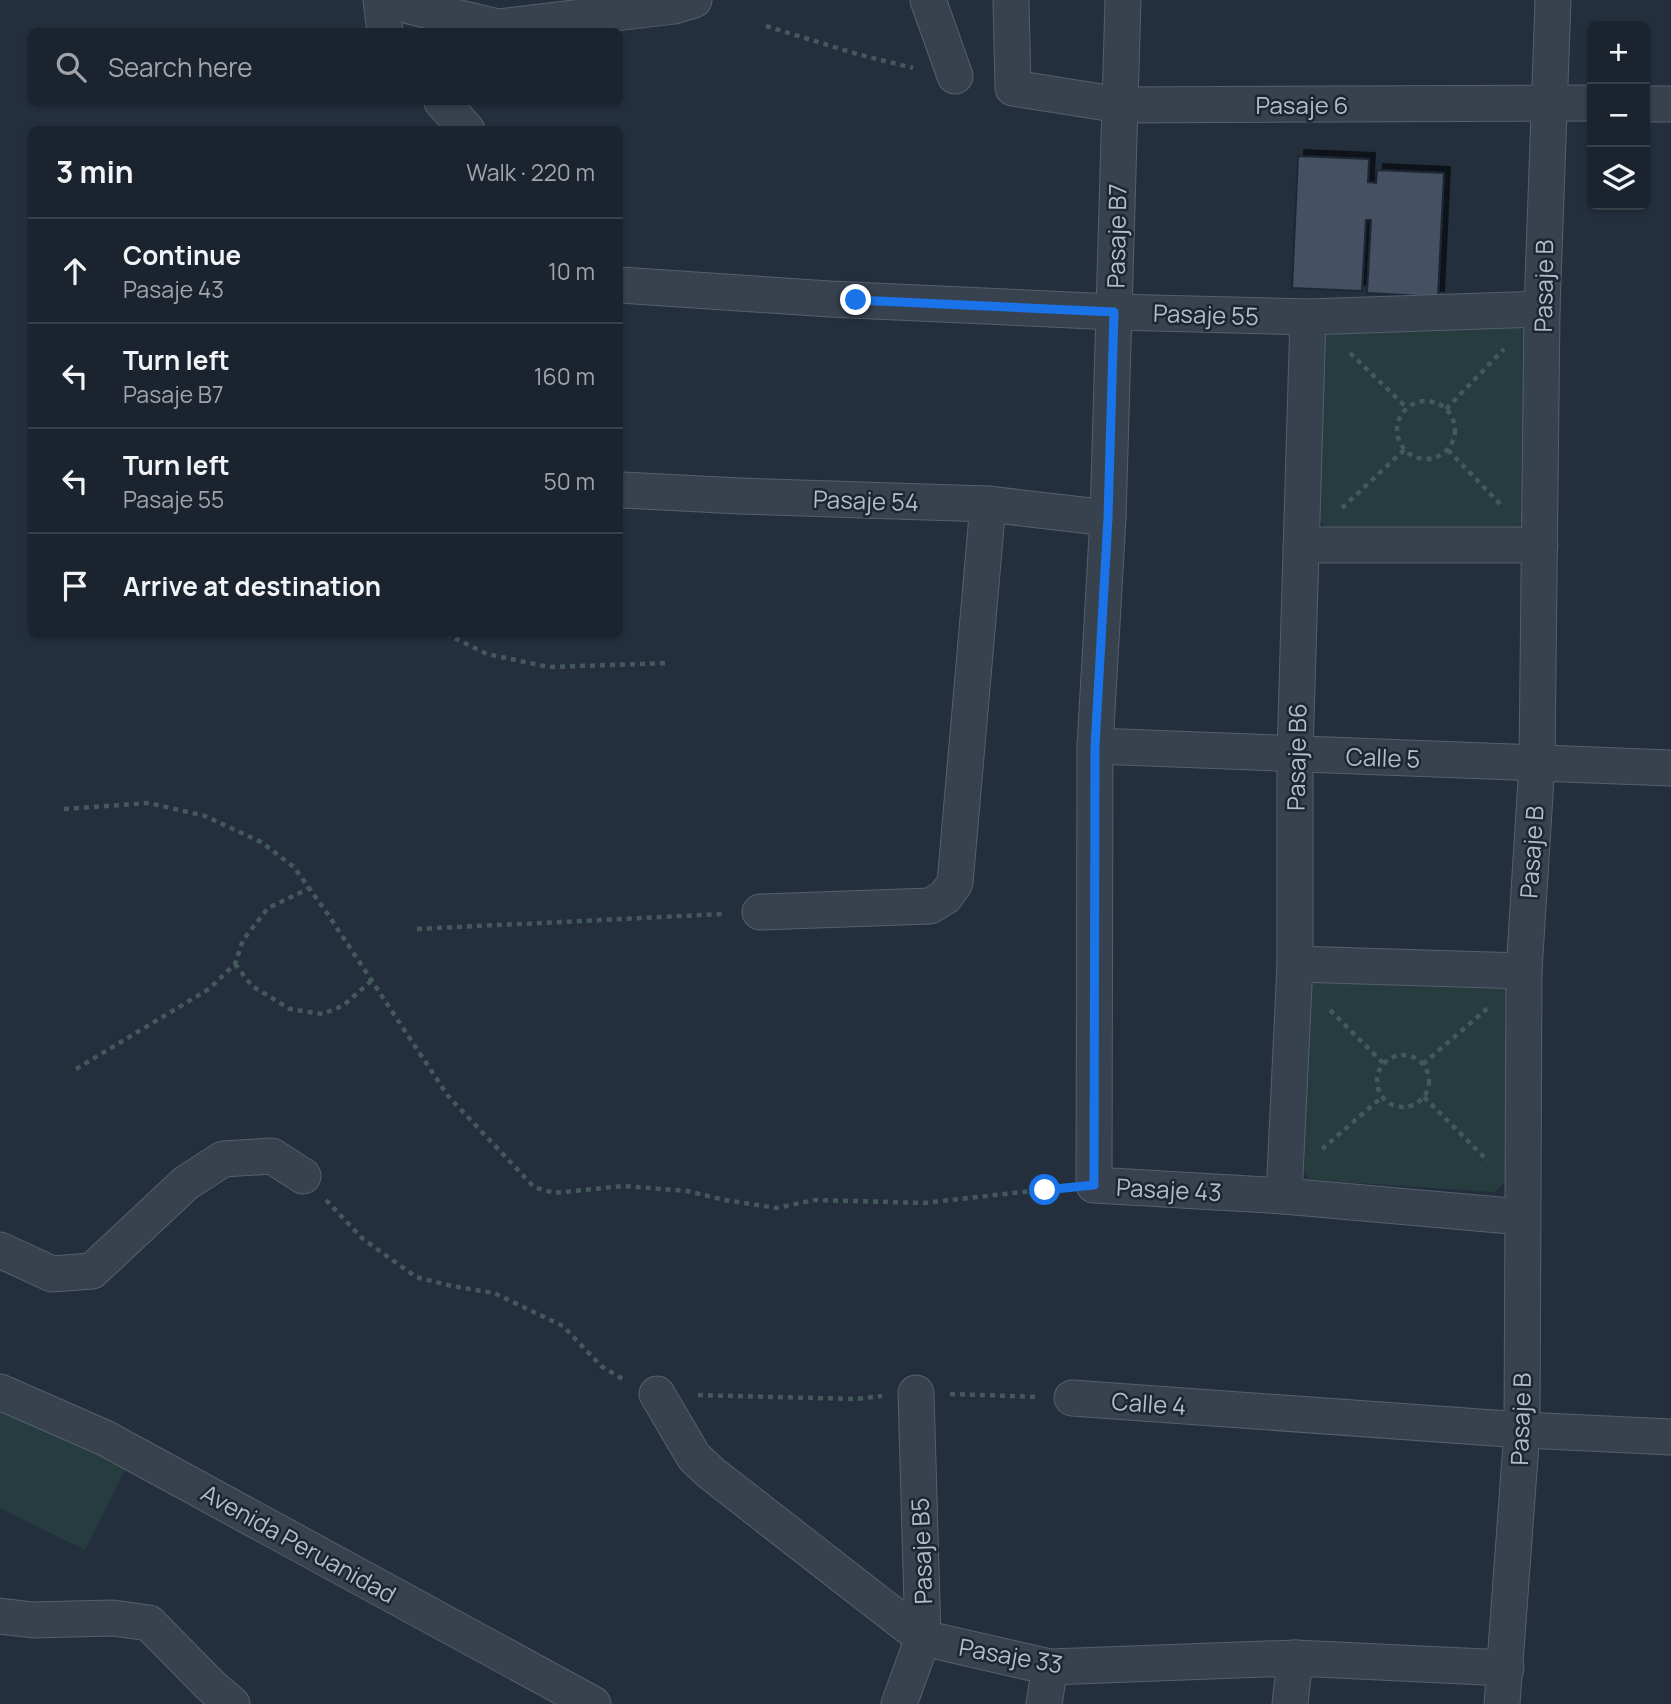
<!DOCTYPE html>
<meta charset="utf-8">
<style>
body{margin:0;font-family:Manrope,sans-serif;background:#282f3a;color:#f1f3f6}
.controls{position:absolute;right:21px;top:21px;display:grid;overflow:hidden;border-radius:10px;box-shadow:0 2px 5px #0004}
.controls button{width:63px;height:63px;display:grid;place-items:center;padding:0;border:0;border-bottom:2px solid #39404a;background:#1b232e;color:#f1f3f6;font:35px sans-serif}
.stop{position:absolute;width:21px;height:21px;margin:-16px;border:5px solid #1a73e8;border-radius:50%;background:#fff}
.stop.end{background:#1a73e8;border-color:#fff;box-shadow:0 2px 7px #0008}
.list{margin:0;padding:0;list-style:none}
h2{display:flex;justify-content:space-between;align-items:center;height:91px;margin:0;padding:0 28px;font-size:30px}
h2 small{font-size:23px;font-weight:400;color:#a0a4aa}
.list li{display:grid;grid-template-columns:46px 1fr auto;gap:21px;align-items:center;box-sizing:border-box;height:105px;padding:0 28px;border-top:2px solid #39404a}
.list b{display:block;font-size:26px;white-space:nowrap}
.list p{margin:0;font-size:23px;white-space:nowrap;color:#a0a4aa}
.list em{font-size:23px;font-style:normal;color:#a0a4aa}
.icon{flex:none;width:38px;height:38px;fill:none;stroke:currentColor;stroke-width:2;stroke-linecap:round;stroke-linejoin:round}
.map{position:relative;flex:none;width:1671px;height:1704px;overflow:hidden}
.search{position:absolute;background:#1b232e;box-shadow:0 2px 5px #0004;left:28px;top:28px;width:595px;height:77px;display:flex;align-items:center;gap:18px;box-sizing:border-box;padding:0 24px;border-radius:10px;color:#a0a4aa;font-size:26px}
.panel{position:absolute;background:#1b232e;box-shadow:0 2px 5px #0004;left:28px;top:126px;width:595px;height:511px;border-radius:10px}
.map>svg:first-child{display:block}
.green{fill:#263c3f}
.building{fill:#455162;stroke:#1f2835;stroke-width:2;filter:url(#shadow)}
.lines{fill:none;stroke-linecap:round;stroke-linejoin:round}
.street-casing{stroke:#565f6c;stroke-width:37}
.path{stroke:#44595c;stroke-width:4.5;stroke-dasharray:5 5;stroke-linecap:butt}
.street{stroke:#38414e;stroke-width:35}
.route{stroke:#1a73e8;stroke-width:9}
.labels{text-anchor:middle;dominant-baseline:central;stroke-width:5;stroke-linejoin:round;paint-order:stroke}
.street-label{font-size:24px;fill:#b4bcc9;stroke:#1d2633}
</style>
<div class="map">
<svg width="1671" height="1704" viewBox="0 0 1671 1704">
<defs>
<filter id="shadow"><feDropShadow dx="6" dy="-6" stdDeviation="0" flood-color="#0009"/></filter>
</defs>
<rect width="100%" height="100%" fill="#242f3e"/>
<!-- green -->
<g class="green">
<polygon points="1529,321 1527,517 1517,528 1326,530 1320,519 1324,325"/>
<polygon points="1319,975 1491,977 1513,991 1507,1179 1495,1192 1310,1180 1301,1169 1308,984"/>
<polygon points="0,1405 126,1467 85,1550 0,1508"/>
</g>
<!-- building -->
<polygon class="building" points="1298,156 1369,159 1368,182 1376,183 1377,170 1444,173 1438,297 1367,293 1371,220 1366,220 1362,291 1292,288"/>
<g class="lines">
<defs>
<g id="street">
<polyline points="381,0 385,32"/>
<polyline points="393,0 413,7 498,27 674,6 694,0"/>
<polyline points="928,0 955,76"/>
<polyline points="1011,0 1013,88 1120,105 1592,103"/>
<polyline points="1123,0 1108,518 1095,746 1094,1185 1284,1196 1522,1217"/>
<polyline points="442,102 467,130"/>
<polyline points="1645,104 1671,104"/>
<polyline points="620,285 830,299 1114,312 1308,317 1542,309"/>
<polyline points="623,490 740,496 988,504 1108,518"/>
<polyline points="1301,545 1540,545"/>
<polyline points="1095,746 1671,768"/>
<polyline points="760,912 930,906 945,897 955,883 988,504"/>
<polyline points="1295,964 1524,971"/>
<polyline points="1284,1196 1295,964 1295,754 1308,317"/>
<polyline points="0,1250 52,1274 92,1271 186,1183 223,1159 272,1156 303,1176"/>
<polyline points="0,1392 105,1438 593,1704"/>
<polyline points="657,1394 694,1457 711,1473 923,1638 1050,1667 1295,1658 1506,1668"/>
<polyline points="1072,1398 1522,1430 1671,1437"/>
<polyline points="0,1616 33,1620 113,1618 149,1623 211,1686 232,1704"/>
<polyline points="899,1704 923,1638 916,1393"/>
<polyline points="1044,1704 1050,1667"/>
<polyline points="1290,1704 1295,1658"/>
<polyline points="1502,1704 1522,1430 1524,971 1537,763 1542,309 1553,0"/>
</g>
</defs>
<!-- street casing -->
<use href="#street" class="street-casing"/>
<!-- path -->
<g class="path">
<polyline points="766,26 857,54 913,68"/>
<polyline points="1350,353 1407,408"/>
<circle cx="1426" cy="430" r="29"/>
<polyline points="1446,409 1504,349"/>
<polyline points="1448,450 1503,507"/>
<polyline points="1342,508 1405,449"/>
<polyline points="446,634 487,654 549,667 669,663"/>
<polyline points="64,809 149,803 205,816 261,842 294,867 327,913 448,1096 534,1187 554,1193 624,1186 687,1191 725,1200 776,1208 815,1200 924,1203 1058,1188"/>
<polyline points="417,929 724,914"/>
<polyline points="235,964 252,986 290,1009 323,1014 344,1005 372,980"/>
<polyline points="1330,1010 1384,1064"/>
<circle cx="1403" cy="1081" r="26"/>
<polyline points="1423,1064 1489,1007"/>
<polyline points="76,1069 209,989 235,964 243,940 268,908 310,888"/>
<polyline points="1424,1097 1488,1161"/>
<polyline points="1322,1149 1382,1097"/>
<polyline points="326,1200 363,1239 416,1277 452,1286 494,1293 563,1326 601,1366 626,1381"/>
<polyline points="950,1394 1039,1397"/>
<polyline points="698,1395 856,1399 882,1396"/>
</g>
<!-- street -->
<use href="#street" class="street"/>
</g>
<g class="lines">
<!-- route -->
<polyline class="route" points="856,300 1114,312 1108,518 1095,746 1094,1185 1045,1190"/>
</g>
<g class="labels">
<!-- street labels -->
<g class="street-label">
<text x="1302" y="104">Pasaje 6</text>
<text transform="translate(1116 236) rotate(-89)">Pasaje B7</text>
<text transform="translate(1543 286) rotate(-89)">Pasaje B</text>
<text transform="translate(1206 314) rotate(2)">Pasaje 55</text>
<text transform="translate(866 500) rotate(2)">Pasaje 54</text>
<text transform="translate(1296 757) rotate(-89)">Pasaje B6</text>
<text transform="translate(1383 757) rotate(2)">Calle 5</text>
<text transform="translate(1531 852) rotate(-86)">Pasaje B</text>
<text transform="translate(1169 1189) rotate(3)">Pasaje 43</text>
<text transform="translate(1149 1403) rotate(4)">Calle 4</text>
<text transform="translate(1520 1419) rotate(-88)">Pasaje B</text>
<text transform="translate(299 1543) rotate(29)">Avenida Peruanidad</text>
<text transform="translate(921 1551) rotate(-92)">Pasaje B5</text>
<text transform="translate(1011 1655) rotate(10)">Pasaje 33</text>
</g>
</g>
</svg>
<div class="controls">
<button>+</button>
<button>−</button>
<button><svg class="icon" aria-label="layers" viewBox="0 0 24 24"><path d="M12 4l9 5-9 5-9-5zM3 14l9 5 9-5"/></svg></button>
</div>
<div class="stop" style="left:1045px;top:1190px"></div>
<div class="stop end" style="left:856px;top:300px"></div>
<div class="search"><svg class="icon" aria-label="search" viewBox="0 0 24 24"><circle cx="10" cy="10" r="6"/><path d="M15 15l6 6"/></svg>Search here</div>
<section class="panel">
<h2>3 min<small>Walk · 220 m</small></h2>
<ul class="list">
<li><svg class="icon" aria-label="ahead" viewBox="0 0 24 24"><path d="M12 20V5M6 11l6-6 6 6"/></svg><div><b>Continue</b><p>Pasaje 43</p></div><em>10 m</em></li>
<li><svg class="icon" aria-label="left" viewBox="0 0 24 24"><path d="M17 20v-9H6M10 6l-5 5 5 5"/></svg><div><b>Turn left</b><p>Pasaje B7</p></div><em>160 m</em></li>
<li><svg class="icon" aria-label="left" viewBox="0 0 24 24"><path d="M17 20v-9H6M10 6l-5 5 5 5"/></svg><div><b>Turn left</b><p>Pasaje 55</p></div><em>50 m</em></li>
<li><svg class="icon" aria-label="arrive" viewBox="0 0 24 24"><path d="M6 21V4h12l-3 4 3 4H6"/></svg><div><b>Arrive at destination</b></div></li>
</ul>
</section>
</div>
